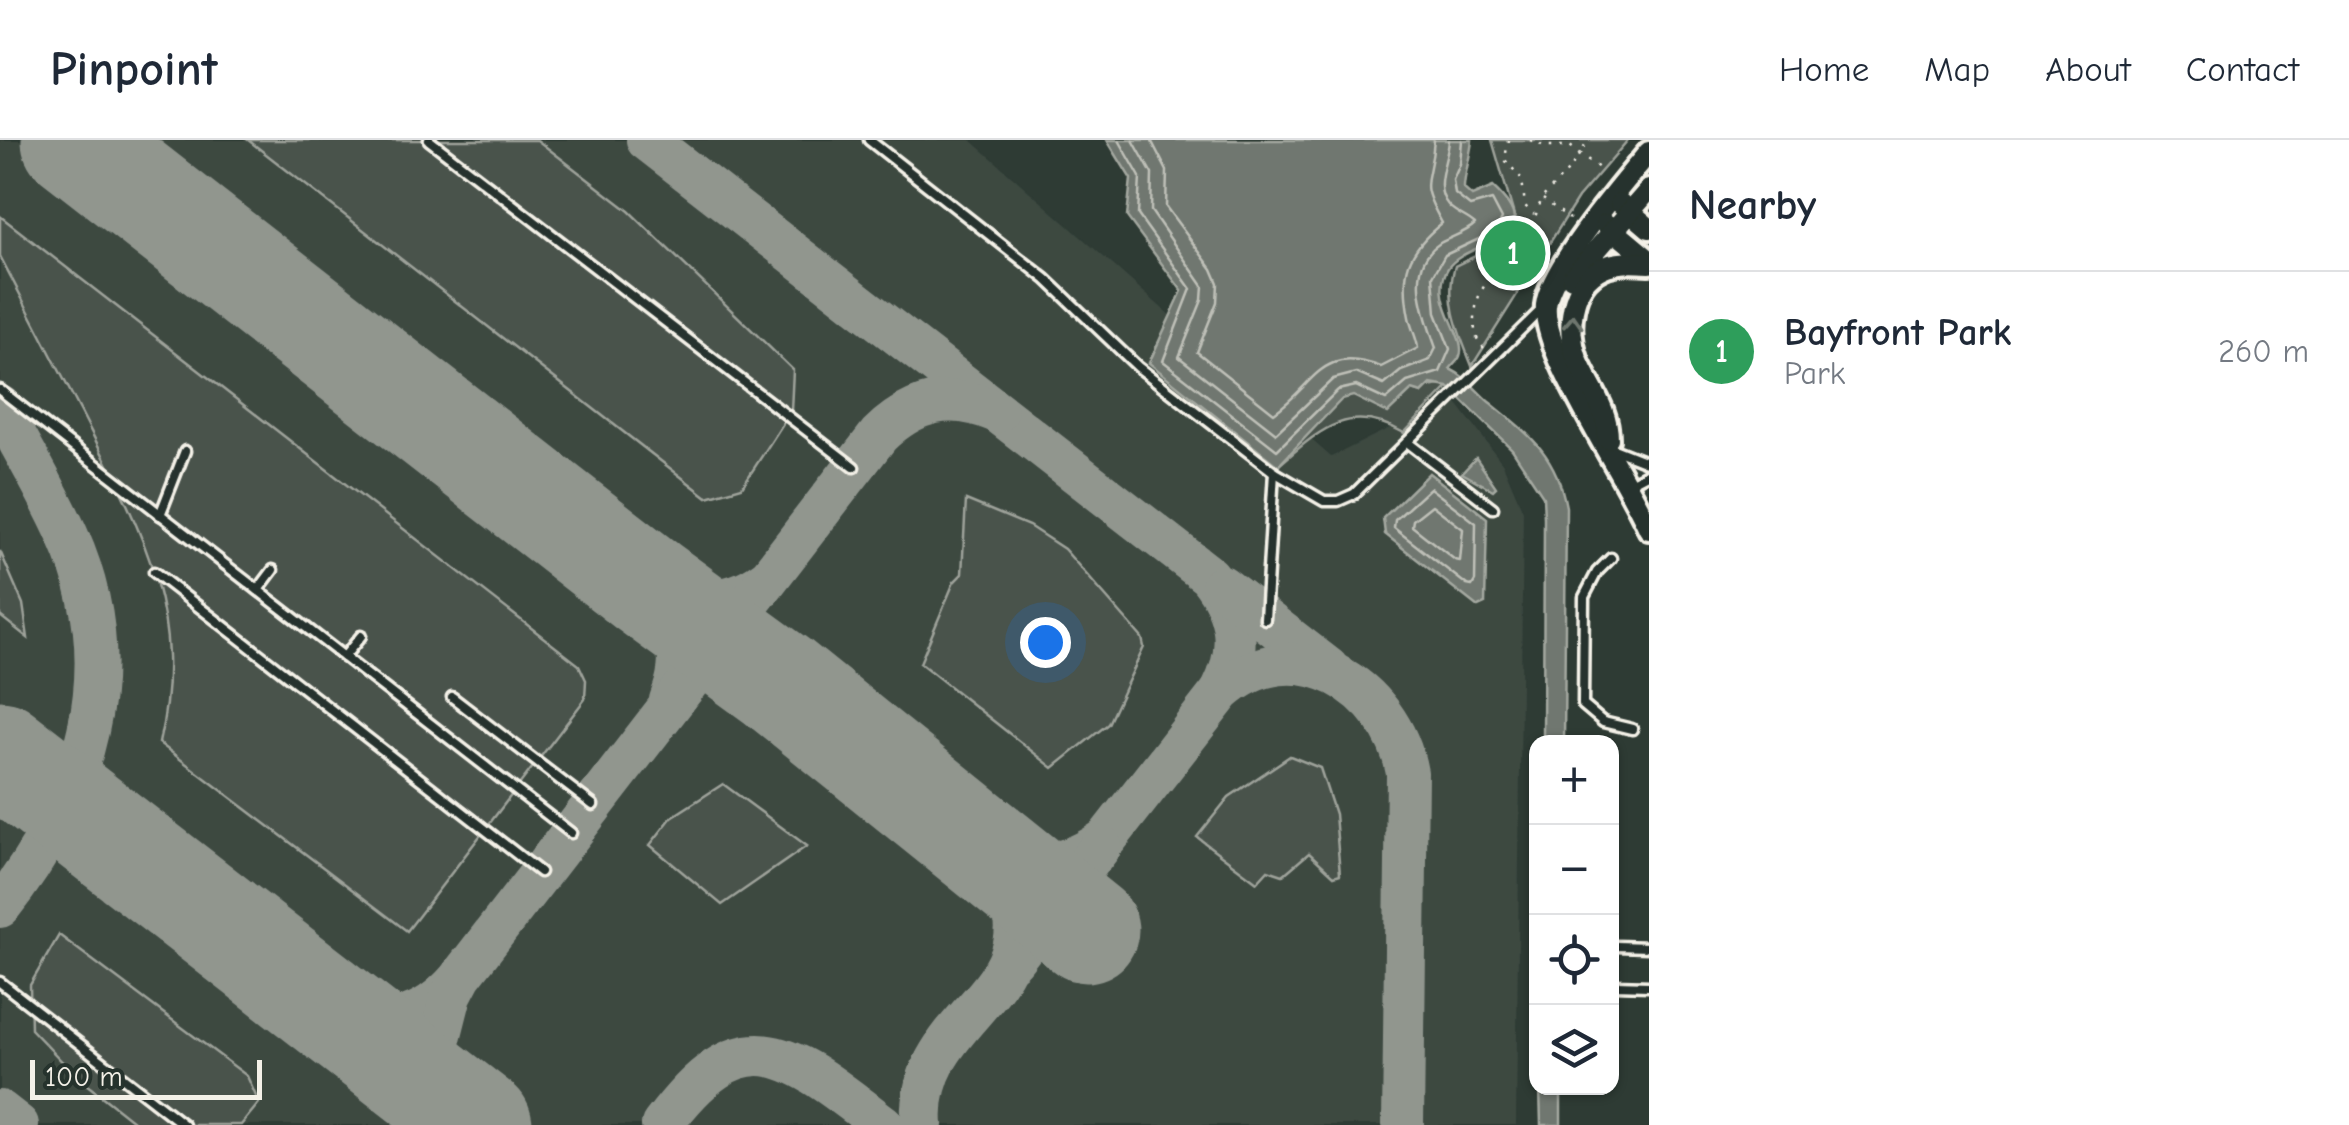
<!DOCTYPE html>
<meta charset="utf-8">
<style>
body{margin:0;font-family:"Comic Neue",sans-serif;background:#f2f2f3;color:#1f2937}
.controls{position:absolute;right:30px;bottom:30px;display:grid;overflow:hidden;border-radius:20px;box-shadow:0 2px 8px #0004}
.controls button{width:90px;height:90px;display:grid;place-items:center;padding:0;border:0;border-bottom:2px solid #e0e1e3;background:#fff;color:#1f2937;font:50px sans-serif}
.scale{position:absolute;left:30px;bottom:25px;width:232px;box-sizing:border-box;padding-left:10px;border:5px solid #f4f1e8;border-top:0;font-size:28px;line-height:35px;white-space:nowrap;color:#f4f1e8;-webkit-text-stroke:8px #26332d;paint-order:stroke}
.you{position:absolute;left:1045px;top:502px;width:35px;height:35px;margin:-25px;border:8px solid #fff;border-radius:50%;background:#1a73e8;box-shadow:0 0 0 15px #1a73e833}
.badge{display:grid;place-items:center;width:65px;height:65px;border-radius:50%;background:#b45309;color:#fff;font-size:32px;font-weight:700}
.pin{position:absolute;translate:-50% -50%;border:5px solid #fff;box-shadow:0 2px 10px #0006}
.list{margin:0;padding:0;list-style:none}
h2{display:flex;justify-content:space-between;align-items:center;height:130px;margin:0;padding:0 40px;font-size:42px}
h2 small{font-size:32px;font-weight:400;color:#747a83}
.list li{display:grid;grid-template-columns:65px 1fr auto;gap:30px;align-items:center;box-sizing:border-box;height:160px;padding:0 40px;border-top:2px solid #e0e1e3}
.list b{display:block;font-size:38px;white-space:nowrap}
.list p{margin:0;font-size:32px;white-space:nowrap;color:#747a83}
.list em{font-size:32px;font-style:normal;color:#747a83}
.icon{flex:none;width:55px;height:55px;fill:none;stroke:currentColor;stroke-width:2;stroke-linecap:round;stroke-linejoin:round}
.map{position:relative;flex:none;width:1649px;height:985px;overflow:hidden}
header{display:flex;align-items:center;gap:60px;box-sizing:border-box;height:140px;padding:0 50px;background:#fff;border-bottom:2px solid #e0e1e3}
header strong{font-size:48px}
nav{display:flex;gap:55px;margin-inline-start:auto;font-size:35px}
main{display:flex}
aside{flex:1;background:#fff}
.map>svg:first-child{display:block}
.built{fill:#3c4841}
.green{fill:#48524c;stroke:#9ea29a;stroke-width:2.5}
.water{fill:#6f7770;stroke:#a4a8a0;stroke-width:2.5}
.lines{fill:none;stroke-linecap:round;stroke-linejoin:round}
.shore{stroke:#bfc0b8;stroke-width:2.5}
.taxiway{stroke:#91968e;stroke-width:42}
.runway{stroke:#91968e;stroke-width:105}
.lane-casing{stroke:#f4f1e8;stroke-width:15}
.secondary-casing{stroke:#f4f1e8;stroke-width:28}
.path{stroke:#f4f1e8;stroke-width:2.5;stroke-dasharray:2.5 8;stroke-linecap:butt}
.lane{stroke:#26332d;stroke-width:8}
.secondary{stroke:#26332d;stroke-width:20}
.oneway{stroke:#6e766e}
</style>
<header>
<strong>Pinpoint</strong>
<nav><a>Home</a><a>Map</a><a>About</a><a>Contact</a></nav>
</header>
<main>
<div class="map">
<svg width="1649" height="985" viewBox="0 0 1649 985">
<rect width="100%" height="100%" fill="#2e3b34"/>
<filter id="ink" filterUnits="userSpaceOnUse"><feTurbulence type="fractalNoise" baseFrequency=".01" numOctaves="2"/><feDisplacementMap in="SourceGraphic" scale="20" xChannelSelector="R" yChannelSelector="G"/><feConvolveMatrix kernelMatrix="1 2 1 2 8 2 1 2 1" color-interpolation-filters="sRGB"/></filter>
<g filter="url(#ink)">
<!-- built -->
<polygon class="built" points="0,0 971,0 1331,317 1452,257 1503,324 1523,371 1516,985 0,985"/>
<!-- green -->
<g class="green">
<polygon points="248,0 537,0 629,71 793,230 791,271 742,347 707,357"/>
<path d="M1492,0H1628L1578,58L1472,226C1459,193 1444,161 1455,126L1506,101L1516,82Z"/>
<path d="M0,76L579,525L586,540L585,559L407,791L159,603C189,475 141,389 84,278C56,224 28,170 0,116Z"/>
<path d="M1440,245L1448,247L1404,293C1348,261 1319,291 1278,326L1239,294L1338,248L1413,250L1422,253L1428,247Z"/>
<polygon points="966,360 1029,386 1064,409 1142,498 1144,507 1108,584 1053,628 920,523 954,442 962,434"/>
<polygon points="0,411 23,464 28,498 0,476"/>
<polygon points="1290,616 1320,628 1335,674 1340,734 1334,736 1309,713 1283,735 1268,730 1257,742 1197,697 1229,657"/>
<polygon points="723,644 807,706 722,765 650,705 672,677"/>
<polygon points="59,795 247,936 259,963 241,985 138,985 76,936 31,889 30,845"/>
</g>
<!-- water -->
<g class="water">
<path d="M1107,0H1472C1471,14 1463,40 1464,49L1472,56L1493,47C1553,102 1467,99 1448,128C1428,160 1468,196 1460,216C1458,221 1453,225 1450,229C1465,236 1475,249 1487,260C1527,293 1556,312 1566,367L1564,602H1543L1544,378L1543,356L1512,309L1448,247L1431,244L1422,253L1412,250L1388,273L1353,256L1342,259L1278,326L1149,223L1182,151L1127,77L1131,39Z"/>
<polygon points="1476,318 1496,347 1493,350 1462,333"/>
<polygon points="1429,333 1487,378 1485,464 1478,467 1385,394 1383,378"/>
<polygon points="1540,948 1561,948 1561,985 1541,985"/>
</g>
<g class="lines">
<!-- shore -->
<g class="shore">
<polyline points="1119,0 1140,37 1138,75 1191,149 1163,221 1277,310 1338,250 1356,246 1386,260 1407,242 1440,232 1450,209 1436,173 1433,136 1445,115 1496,91 1502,79 1492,60 1470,66 1455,54 1453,40 1460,24 1462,0"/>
<path d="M1133,0L1152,34L1151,71L1203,146L1202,160L1179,217L1276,293L1333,239L1356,233L1384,245L1401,231L1430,220L1436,208C1425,177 1404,126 1440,103C1452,96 1466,93 1475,84C1468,77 1456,74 1448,65C1432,46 1448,21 1449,0"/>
<path d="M1151,0L1167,31L1166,67L1212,129L1218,143L1217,162L1197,212L1274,273C1316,244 1320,204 1381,227L1418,208C1417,198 1411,188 1409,177C1400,132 1407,111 1442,83C1416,36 1431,47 1434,0"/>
<polygon points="1430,348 1476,383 1475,441 1472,446 1467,445 1394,388 1395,380"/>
<polygon points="1432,365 1463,389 1460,421 1455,420 1412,386 1413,380"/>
</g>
<!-- taxiway -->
<g class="taxiway">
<path d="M647,0L1209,436C1238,473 1243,509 1221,552"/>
<path d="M0,266C22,309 48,351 68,396C127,528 85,660 0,767"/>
<polyline points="1222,446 1328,528"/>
<path d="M648,447C691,463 727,468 765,440"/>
<path d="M648,447C674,487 690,512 670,560"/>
<path d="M989,712C1040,726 1063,730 1107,698L1221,552C1295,485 1392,547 1407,633L1403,985"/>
<polyline points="1013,820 1101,706"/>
<path d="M321,862C359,899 415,925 415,985"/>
<path d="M331,866C384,889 421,883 459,839"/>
<polyline points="0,971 18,985"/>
<path d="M418,985L451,855L461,836L879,295C914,261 951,252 997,272"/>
<path d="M662,985C746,871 791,915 883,985"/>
<path d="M922,985C913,863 1079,854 989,712"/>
</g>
<!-- runway -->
<g class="runway">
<polyline points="74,0 648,447 777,541 1086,790"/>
<polyline points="0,613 480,985"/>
</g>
<defs>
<g id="lane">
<polyline points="429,0 854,327"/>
<polyline points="869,0 1046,139 1138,227 1274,332 1324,361 1338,361 1354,354 1543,168"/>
<polyline points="0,250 571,693"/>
<polyline points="1407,302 1493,368"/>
<polyline points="1611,308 1649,323"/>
<polyline points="1628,344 1649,333"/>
<polyline points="160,375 185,311"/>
<polyline points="1611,418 1597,432 1584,457 1583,565 1603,582 1632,589"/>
<polyline points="154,432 540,732"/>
<polyline points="258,450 273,430"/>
<polyline points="1265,479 1274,332"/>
<polyline points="344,517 361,496"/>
<polyline points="452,557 593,665"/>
<polyline points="1616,806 1649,807"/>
<polyline points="0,842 184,985"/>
<polyline points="1615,845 1649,846"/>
</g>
<g id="secondary">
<path d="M1649,12C1624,42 1550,128 1546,165C1541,214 1627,336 1649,389"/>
<polyline points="1620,63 1649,88"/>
<polyline points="1606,84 1649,120"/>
<polyline points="1572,138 1649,50"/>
<path d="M1608,299C1608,267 1588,247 1577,219C1566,189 1570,143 1602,128C1617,121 1633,122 1649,123"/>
</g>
</defs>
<!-- lane casing -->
<use href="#lane" class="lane-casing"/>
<!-- secondary casing -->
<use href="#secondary" class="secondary-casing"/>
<!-- path -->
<g class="path">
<polyline points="1508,0 1505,20 1522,39 1525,66 1534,74"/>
<polyline points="1530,0 1544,6 1570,6 1604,32"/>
<polyline points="1543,59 1570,79"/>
<path d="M1484,208C1475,199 1474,191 1475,178C1476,145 1493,134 1520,118L1542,58L1571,28L1588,0"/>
</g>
<!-- lane -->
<use href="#lane" class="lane"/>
<!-- secondary -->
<use href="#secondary" class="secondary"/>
</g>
<!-- one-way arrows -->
<defs><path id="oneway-chevron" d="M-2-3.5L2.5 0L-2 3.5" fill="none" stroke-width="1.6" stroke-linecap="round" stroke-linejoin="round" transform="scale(2.5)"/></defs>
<use class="oneway" href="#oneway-chevron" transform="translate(1573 182) rotate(-87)"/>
</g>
</svg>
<div class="controls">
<button>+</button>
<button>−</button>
<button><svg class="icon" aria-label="locate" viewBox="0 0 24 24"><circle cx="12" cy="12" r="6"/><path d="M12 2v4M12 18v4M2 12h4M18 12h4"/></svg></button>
<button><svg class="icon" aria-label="layers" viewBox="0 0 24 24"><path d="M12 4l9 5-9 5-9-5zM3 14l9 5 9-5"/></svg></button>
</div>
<div class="scale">100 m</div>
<div class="you"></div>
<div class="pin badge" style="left:1513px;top:113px;background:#2e9e5b">1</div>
</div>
<aside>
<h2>Nearby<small></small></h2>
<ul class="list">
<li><span class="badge" style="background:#2e9e5b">1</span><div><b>Bayfront Park</b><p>Park</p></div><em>260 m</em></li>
</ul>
</aside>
</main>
